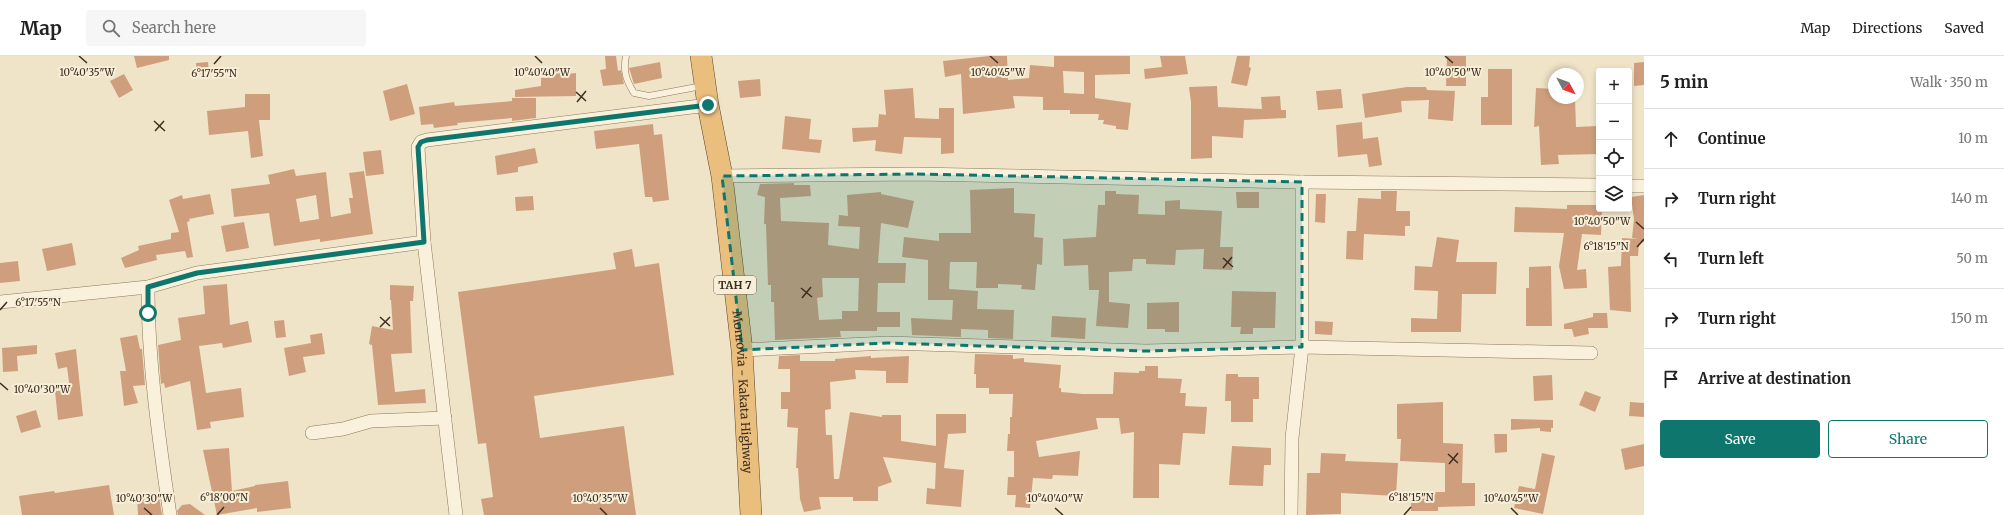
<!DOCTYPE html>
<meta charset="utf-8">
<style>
body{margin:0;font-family:Merriweather,serif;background:#f6f6f6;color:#222}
.controls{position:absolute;right:12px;top:12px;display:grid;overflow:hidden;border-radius:4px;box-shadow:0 2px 6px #0003}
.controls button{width:36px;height:36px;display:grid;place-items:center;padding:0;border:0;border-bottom:1px solid #e0e0e0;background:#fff;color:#222;font:20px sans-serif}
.compass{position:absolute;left:1548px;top:12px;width:36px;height:36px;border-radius:50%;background:#fff;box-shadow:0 2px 6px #0003;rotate:131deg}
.stop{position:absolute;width:12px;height:12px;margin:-9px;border:3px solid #0f766e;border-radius:50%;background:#fff}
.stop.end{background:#0f766e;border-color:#fff;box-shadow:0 1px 4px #0008}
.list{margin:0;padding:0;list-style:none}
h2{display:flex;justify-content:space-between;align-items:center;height:52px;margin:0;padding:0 16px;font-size:17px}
h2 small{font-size:13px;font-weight:400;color:#767676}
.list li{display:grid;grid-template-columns:26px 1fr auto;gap:12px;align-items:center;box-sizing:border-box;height:60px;padding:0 16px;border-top:1px solid #e0e0e0}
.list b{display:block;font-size:15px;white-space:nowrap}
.list em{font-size:13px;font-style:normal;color:#767676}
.actions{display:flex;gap:8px;padding:12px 16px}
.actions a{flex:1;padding:9px 0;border:1px solid #0f766e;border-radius:4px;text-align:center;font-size:14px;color:#0f766e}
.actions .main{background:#0f766e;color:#fff}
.icon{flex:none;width:22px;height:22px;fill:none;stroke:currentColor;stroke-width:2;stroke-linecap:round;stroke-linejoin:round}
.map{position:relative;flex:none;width:1644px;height:459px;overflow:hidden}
header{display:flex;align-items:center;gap:24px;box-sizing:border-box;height:56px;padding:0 20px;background:#fff;border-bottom:1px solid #e0e0e0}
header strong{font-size:19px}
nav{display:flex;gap:22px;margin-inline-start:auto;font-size:14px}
.search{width:280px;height:36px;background:#f6f6f6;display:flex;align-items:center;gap:10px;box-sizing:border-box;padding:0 14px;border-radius:4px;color:#767676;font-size:15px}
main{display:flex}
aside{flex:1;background:#fff}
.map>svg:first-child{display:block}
.building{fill:#cf9f7d;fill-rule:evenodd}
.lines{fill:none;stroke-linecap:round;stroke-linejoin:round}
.service-casing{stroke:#8d765c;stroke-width:7}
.minor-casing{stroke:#8d765c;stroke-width:14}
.trunk-casing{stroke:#5b4430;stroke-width:22}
.service{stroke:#faf1dc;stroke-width:6}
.minor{stroke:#faf1dc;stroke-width:13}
.trunk{stroke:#eabe7c;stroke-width:21}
.route{stroke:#0f766e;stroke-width:5}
.marked{fill:#0f766e;fill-opacity:0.2;stroke:#0f766e;stroke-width:3;stroke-dasharray:8 5;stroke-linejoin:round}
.ticks{fill:none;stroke:#3d2e20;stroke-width:1.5}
.labels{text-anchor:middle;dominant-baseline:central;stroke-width:4;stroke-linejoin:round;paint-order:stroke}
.shield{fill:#f7eed8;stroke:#756857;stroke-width:1}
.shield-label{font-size:11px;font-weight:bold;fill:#3d2e20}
.street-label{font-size:12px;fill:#3d2e20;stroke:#f7eed8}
.ticks-label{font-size:10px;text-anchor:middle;fill:#3d2e20;stroke:#f7eed8;stroke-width:4;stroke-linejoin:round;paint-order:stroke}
</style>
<header>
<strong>Map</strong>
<div class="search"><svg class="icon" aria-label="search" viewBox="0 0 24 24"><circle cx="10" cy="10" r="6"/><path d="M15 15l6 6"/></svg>Search here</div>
<nav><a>Map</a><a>Directions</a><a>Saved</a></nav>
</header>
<main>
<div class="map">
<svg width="1644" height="459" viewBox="0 0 1644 459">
<rect width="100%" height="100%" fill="#f0e4c8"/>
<!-- building -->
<g class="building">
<polygon points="134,0 169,0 169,4 137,12"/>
<polygon points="605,0 616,0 618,15 621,14 624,28 603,30 600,14 606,13"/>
<path d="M989,0H1007L1008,24L1029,22L1030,9L1054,11V0H1130V18L1095,19V42L1131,47L1128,74L1116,73V70L1103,68L1104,64H1098L1099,58H1070V54H1043V41L1013,40L1015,52L963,58L961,18L945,21L943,5ZM1063,15L1084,16V38L1064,37Z"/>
<polygon points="1160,0 1185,0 1188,18 1145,23 1144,13 1162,11"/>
<polygon points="1237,0 1250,0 1249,11 1251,12 1247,30 1231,27"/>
<polygon points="1447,0 1466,0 1466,30 1446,30"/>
<polygon points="208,6 209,17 197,18 196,7"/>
<polygon points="660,6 662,22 634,28 629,12"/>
<polygon points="1644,6 1644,29 1634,30 1634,7"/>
<polygon points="566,13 566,18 576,17 576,40 515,41 515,34 541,30 541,22 553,21 553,14"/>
<polygon points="1488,13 1512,13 1512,69 1481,69 1481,41 1488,41"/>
<polygon points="124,18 133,34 119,42 110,25"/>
<polygon points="760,23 761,40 740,42 738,25"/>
<polygon points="407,28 415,58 390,65 383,35"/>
<polygon points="1217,30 1218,51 1262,53 1261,41 1280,40 1281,54 1286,54 1286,62 1244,64 1243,82 1212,80 1212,102 1191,103 1191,46 1189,31"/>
<polygon points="1407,31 1426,31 1427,34 1455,35 1453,65 1428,63 1429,44 1401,45 1402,56 1365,62 1362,38"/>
<polygon points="913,32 915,62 939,63 939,52 954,52 954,97 941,98 941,82 904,81 902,98 875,95 876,84 853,86 852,72 878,71 879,58 886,59 884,34"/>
<polygon points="1536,32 1554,33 1554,42 1575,42 1576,71 1599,70 1599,98 1558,99 1559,108 1541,109 1539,70 1534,71"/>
<polygon points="1341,33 1343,52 1318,54 1316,35"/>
<polygon points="245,38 270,38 270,64 259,64 263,100 251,102 248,75 209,79 207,55 245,51"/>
<polygon points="512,42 536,42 536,62 512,65 512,62 457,67 458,69 434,72 433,68 421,69 419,51 454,46 455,50 512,45"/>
<polygon points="785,60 811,63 809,83 822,84 820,97 782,93"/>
<polygon points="1362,66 1363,83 1378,81 1382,109 1369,111 1367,98 1338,101 1336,69"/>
<polygon points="653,68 654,79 662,78 669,144 653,146 652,141 645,141 639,88 596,93 594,75"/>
<polygon points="535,92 538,107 518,111 518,116 497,119 495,100"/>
<polygon points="381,94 384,118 366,120 363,96"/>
<path d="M294,113L296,120L326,116L331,161L351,157L349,142H353L349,117L364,115L373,178L320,186V183L274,190L269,157L234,161L231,133L270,128L268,119ZM316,139L319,163L300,166L296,143Z"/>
<path d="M794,127V129H810L811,140L780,142L781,165L829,167L828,189L859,193L860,171L838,170L839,159L848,160L847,139L881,136V138L914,145L908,172L881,167L878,207H906L905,227H878L877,256H900V271H877V275H840L841,281L775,284L774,246H771V229H768L766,168H764L765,141L757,139L760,128ZM822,222H859L858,255H842V263L819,264L817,242L823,241Z"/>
<polygon points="1014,132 1014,157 1035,158 1034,181 1043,182 1042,209 1037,208 1035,234 1021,233 1022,229 998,228 998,232 976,232 977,206 950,206 949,233 978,235 977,253 1014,254 1013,283 988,282 988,274 961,273 961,281 912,279 911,262 952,264 953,244 928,244 928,204 902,201 904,181 939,185 939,177 971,177 970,134"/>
<polygon points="1105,135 1116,135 1116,138 1139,139 1138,158 1165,159 1165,145 1180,144 1180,153 1222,155 1220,191 1233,191 1232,214 1203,213 1204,193 1176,194 1175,209 1146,208 1146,203 1133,203 1132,215 1109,216 1109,246 1130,248 1128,272 1096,270 1099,234 1089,234 1088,209 1064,210 1063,183 1096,181 1098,149 1105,149"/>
<polygon points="1381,135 1397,135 1396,155 1410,155 1410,170 1405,170 1405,180 1364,178 1363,204 1346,203 1347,175 1356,175 1358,142 1381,143"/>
<polygon points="1236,136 1259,136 1259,152 1237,152"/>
<polygon points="210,138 214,158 189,163 190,165 187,166 193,201 187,202 185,195 156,199 157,204 125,212 121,202 139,194 138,190 171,183 171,177 179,176 169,144 182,139 183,143"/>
<polygon points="1316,138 1326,138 1325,167 1315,166"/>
<polygon points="1644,139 1644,186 1639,187 1638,200 1630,200 1631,256 1610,254 1608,211 1621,210 1622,182 1638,183 1632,182 1634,163 1631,141"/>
<polygon points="533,140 534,154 516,155 515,141"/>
<polygon points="1567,149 1599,149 1599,153 1602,153 1601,179 1582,178 1577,214 1586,213 1587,232 1564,233 1559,210 1564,177 1514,176 1515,151 1567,153"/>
<polygon points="244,166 249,192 226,196 221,170"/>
<polygon points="1437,181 1459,184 1456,206 1497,206 1496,238 1462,238 1461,276 1411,276 1411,262 1437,263 1438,235 1414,234 1415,210 1432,211"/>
<polygon points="72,187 76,209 47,215 42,193"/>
<polygon points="632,193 635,211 659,207 674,319 534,340 540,382 624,370 636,459 484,459 481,443 493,441 486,387 478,388 458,236 616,213 613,197"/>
<polygon points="18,205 20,225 0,227 0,207"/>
<polygon points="1551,210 1552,270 1526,270 1526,232 1529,232 1529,211"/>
<polygon points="227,228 230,269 248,265 252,286 223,292 222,287 199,290 206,337 241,332 244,361 210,366 211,372 197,374 190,325 165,332 164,327 161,328 158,289 181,284 178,262 205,258 203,230"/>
<polygon points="390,229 414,230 413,245 410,245 412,297 391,298 395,336 425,333 426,347 378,349 372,289 369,288 372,270 393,274 391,244 390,244"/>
<polygon points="1232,235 1276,236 1275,272 1253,272 1253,278 1240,278 1241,271 1231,271"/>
<polygon points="1179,246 1179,276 1165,276 1165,273 1147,273 1147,247"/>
<polygon points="1593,257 1607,257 1608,272 1588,272 1589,278 1574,281 1572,273 1564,273 1564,268 1593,261"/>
<polygon points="1052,260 1086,262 1085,283 1051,281"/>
<polygon points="284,264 286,281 276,282 274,265"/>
<polygon points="1315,265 1333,266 1332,279 1315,278"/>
<polygon points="322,277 325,298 303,301 306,316 289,320 284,292 311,287 310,279"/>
<polygon points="137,279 140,293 142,293 145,329 133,330 138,347 124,350 120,315 126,315 120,282"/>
<polygon points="37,289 37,298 17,300 18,315 3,316 2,292"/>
<polygon points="76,293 83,360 58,364 55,335 70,334 67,311 58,313 55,297"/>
<polygon points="975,298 1013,299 1013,303 1024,302 1024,306 1061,309 1059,332 1061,332 1061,336 1083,338 1113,338 1114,316 1139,317 1139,315 1145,315 1145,310 1158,310 1158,322 1182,323 1180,337 1186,337 1185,350 1207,351 1205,378 1183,377 1180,409 1159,408 1159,442 1133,442 1134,376 1121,378 1119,362 1096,362 1098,373 1036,385 1039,401 1080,395 1078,420 1053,419 1052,423 1033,422 1030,452 1015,451 1016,439 1007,439 1008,421 1014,421 1014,395 1007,395 1008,378 1010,378 1010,361 1012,361 1013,338 989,338 989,332 976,332 976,318 974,318"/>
<polygon points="800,299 800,305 835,305 835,303 871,300 871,302 909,300 908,327 886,327 886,315 855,314 856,323 830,326 831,353 825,354 826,379 832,379 834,423 839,423 850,356 882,361 882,359 901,359 901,385 936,390 936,358 966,358 966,377 948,378 944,412 964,414 961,451 926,448 927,432 935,433 936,407 883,401 892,426 878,431 878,445 853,445 853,441 819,441 821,453 804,456 800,443 798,412 796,412 798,372 787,371 788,353 781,353 781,336 790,336 790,313 778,313 779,300"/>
<polygon points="1226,318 1238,318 1238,321 1259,321 1259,343 1253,343 1253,366 1231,366 1231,345 1225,345"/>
<polygon points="1552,319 1553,344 1534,345 1533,320"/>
<polygon points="1585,335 1601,341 1595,356 1579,349"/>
<polygon points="1443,346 1443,387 1463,388 1462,427 1475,427 1475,450 1438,451 1438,455 1411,455 1411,436 1445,436 1445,407 1400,405 1401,383 1397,383 1397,348"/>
<polygon points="1630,346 1644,347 1644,361 1629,360"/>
<polygon points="36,354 41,371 21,377 16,360"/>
<polygon points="1511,363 1553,364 1553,372 1551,372 1551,376 1540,375 1540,372 1511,374"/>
<polygon points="1494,378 1507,378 1507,396 1495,397"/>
<polygon points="1644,388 1644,410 1625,414 1621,393"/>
<polygon points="1232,390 1271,392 1271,409 1264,409 1263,430 1229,429"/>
<polygon points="229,392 232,435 255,430 255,429 288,425 291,452 257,456 257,452 217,459 203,394"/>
<polygon points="1321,397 1346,398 1345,405 1398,407 1396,440 1341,437 1341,458 1306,459 1307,417 1320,417"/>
<polygon points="1542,397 1555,400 1543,458 1514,452 1519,430 1535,433"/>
<polygon points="109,429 114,459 22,459 19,440 54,435 55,437"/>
<polygon points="159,440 162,459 138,459 137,442"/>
<polygon points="190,448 205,459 178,459 177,455 182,449"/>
</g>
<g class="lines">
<defs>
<path id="service" d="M626,0C623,15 626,24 634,37L649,40L702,30"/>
<g id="minor">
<polyline points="722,120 917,118 1302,126 1599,129"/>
<polyline points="1629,130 1644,130"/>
<path d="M148,231C148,307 159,384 170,459"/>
<polyline points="0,246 148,231 197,217 424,186"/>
<polyline points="742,294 887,287 1146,295 1302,291 1591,297"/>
<polyline points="312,377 343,373 371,365 445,362"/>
<polyline points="456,459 424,186 418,91 421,86 427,84 708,49"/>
<polyline points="1291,459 1292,382 1302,291 1302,126"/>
</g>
<g id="trunk">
<path id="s1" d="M701,0L708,49L722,120L742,294L751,459"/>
</g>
</defs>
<!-- service casing -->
<use href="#service" class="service-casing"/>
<!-- minor casing -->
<use href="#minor" class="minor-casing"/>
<!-- trunk casing -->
<use href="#trunk" class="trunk-casing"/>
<!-- service -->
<use href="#service" class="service"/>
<!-- minor -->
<use href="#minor" class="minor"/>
<!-- trunk -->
<use href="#trunk" class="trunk"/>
</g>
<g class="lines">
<!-- route -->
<polyline class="route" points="148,257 148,231 197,217 424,186 418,91 421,86 427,84 708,49"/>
</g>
<!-- marked area -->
<path class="marked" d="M917,118L1302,126V291L1146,295L887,287L742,294L722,120Z"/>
<!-- ticks -->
<path class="ticks" d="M79,0L87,7M535,0L542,7M990,0L998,7M1445,0L1453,7M214,8L221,0M576,36L586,45M577,46L586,35M154,65L165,75M155,75L164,65M1636,166L1644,173M1637,191L1644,183M1223,202L1233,211M1223,212L1232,201M801,232L812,241M802,242L811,231M0,254L7,246M380,261L390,270M380,271L390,261M0,327L8,334M1448,398L1458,407M1449,408L1458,397M144,452L152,459M600,452L607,459M1055,452L1063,459M1511,452L1518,459M217,459L224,451M1404,459L1411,451"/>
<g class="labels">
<!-- shield labels -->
<rect class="shield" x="714" y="220" width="42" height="18" rx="3"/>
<g class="shield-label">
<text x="735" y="229">TAH 7</text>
</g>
<!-- street labels -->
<g class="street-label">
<text stroke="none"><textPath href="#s1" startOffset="339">Monrovia - Kakata Highway</textPath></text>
</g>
</g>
<g class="ticks-label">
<text x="1453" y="20">10°40'50"W</text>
<text x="87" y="20">10°40'35"W</text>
<text x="542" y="20">10°40'40"W</text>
<text x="998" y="20">10°40'45"W</text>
<text x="214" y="21">6°17'55"N</text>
<text x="1602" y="169">10°40'50"W</text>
<text x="1606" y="194">6°18'15"N</text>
<text x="38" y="250">6°17'55"N</text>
<text x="42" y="337">10°40'30"W</text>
<text x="224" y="445">6°18'00"N</text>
<text x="1411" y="445">6°18'15"N</text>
<text x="144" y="446">10°40'30"W</text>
<text x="600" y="446">10°40'35"W</text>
<text x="1055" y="446">10°40'40"W</text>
<text x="1511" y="446">10°40'45"W</text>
</g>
</svg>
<div class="controls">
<button>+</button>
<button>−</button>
<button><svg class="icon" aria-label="locate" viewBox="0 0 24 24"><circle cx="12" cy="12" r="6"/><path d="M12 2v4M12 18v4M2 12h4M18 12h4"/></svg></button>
<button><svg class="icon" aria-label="layers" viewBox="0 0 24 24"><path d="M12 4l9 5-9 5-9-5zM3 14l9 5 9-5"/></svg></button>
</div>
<svg class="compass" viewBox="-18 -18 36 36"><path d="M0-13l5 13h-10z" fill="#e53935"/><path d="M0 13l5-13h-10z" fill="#767676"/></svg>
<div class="stop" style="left:148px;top:257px"></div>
<div class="stop end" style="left:708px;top:49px"></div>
</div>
<aside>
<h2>5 min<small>Walk · 350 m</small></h2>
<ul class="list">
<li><svg class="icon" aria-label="ahead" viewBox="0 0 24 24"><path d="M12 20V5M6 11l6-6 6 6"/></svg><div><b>Continue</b></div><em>10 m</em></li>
<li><svg class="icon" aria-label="right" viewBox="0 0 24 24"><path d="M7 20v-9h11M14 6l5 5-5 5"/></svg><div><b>Turn right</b></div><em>140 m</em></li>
<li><svg class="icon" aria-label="left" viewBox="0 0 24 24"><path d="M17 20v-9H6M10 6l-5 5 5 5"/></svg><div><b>Turn left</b></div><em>50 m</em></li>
<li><svg class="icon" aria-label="right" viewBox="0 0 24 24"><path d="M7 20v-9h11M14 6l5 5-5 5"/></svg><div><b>Turn right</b></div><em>150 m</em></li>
<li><svg class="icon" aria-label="arrive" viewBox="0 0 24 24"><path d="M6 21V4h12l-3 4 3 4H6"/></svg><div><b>Arrive at destination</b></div></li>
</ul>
<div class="actions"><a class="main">Save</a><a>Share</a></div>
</aside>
</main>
